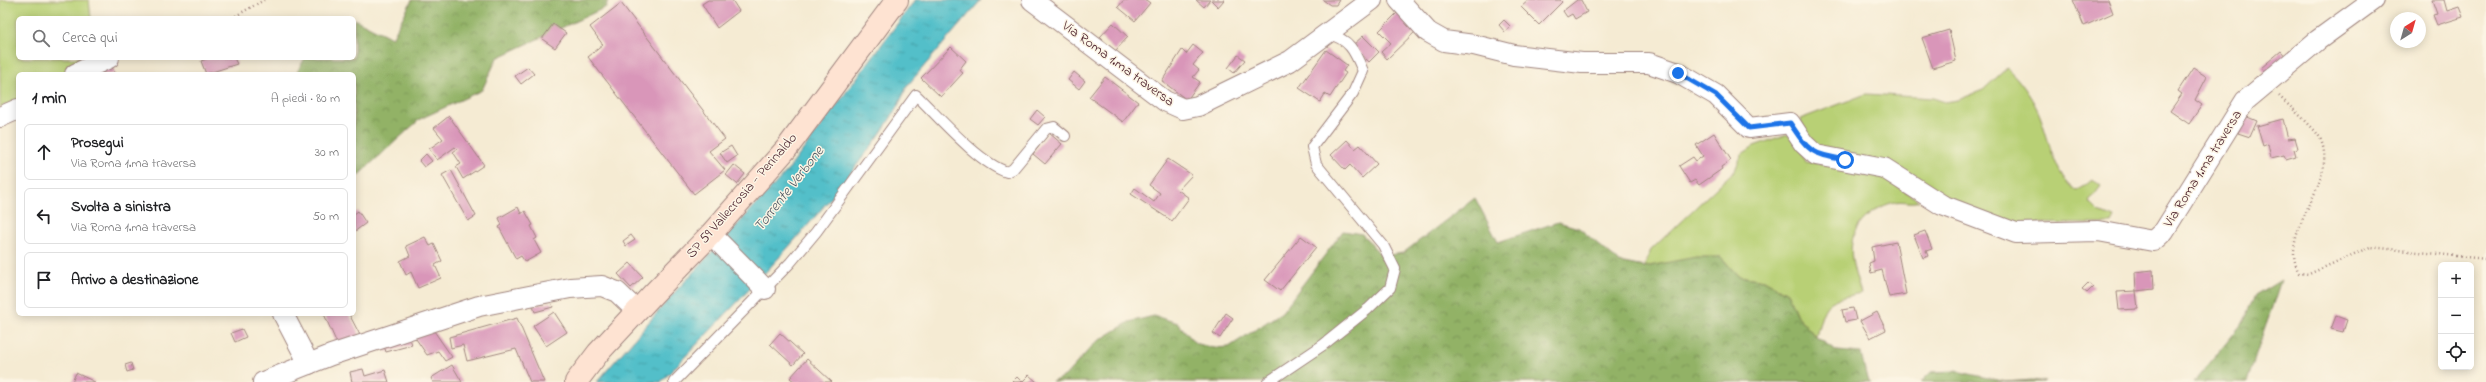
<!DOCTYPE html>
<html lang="it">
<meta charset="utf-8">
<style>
body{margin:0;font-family:"Indie Flower",sans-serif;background:#f6f6f6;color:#202124}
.controls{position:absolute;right:12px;bottom:12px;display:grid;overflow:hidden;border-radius:6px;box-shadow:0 2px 10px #0003}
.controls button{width:36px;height:36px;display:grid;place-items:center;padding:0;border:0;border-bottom:1px solid #e0e0e0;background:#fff;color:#202124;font:20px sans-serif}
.compass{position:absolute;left:2390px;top:12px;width:36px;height:36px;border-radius:50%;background:#fff;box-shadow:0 2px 10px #0003;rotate:37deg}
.stop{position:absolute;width:12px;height:12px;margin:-9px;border:3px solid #1a73e8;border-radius:50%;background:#fff}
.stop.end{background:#1a73e8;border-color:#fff;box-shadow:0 1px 4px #0008}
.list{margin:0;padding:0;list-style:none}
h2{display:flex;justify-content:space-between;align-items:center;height:52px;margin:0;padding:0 16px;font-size:17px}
h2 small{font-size:13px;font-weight:400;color:#757577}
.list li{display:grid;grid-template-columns:26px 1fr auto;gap:12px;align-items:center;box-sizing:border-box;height:56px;margin:0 8px 8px;padding:0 8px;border:1px solid #e0e0e0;border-radius:6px}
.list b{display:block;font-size:15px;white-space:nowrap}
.list p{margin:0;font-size:13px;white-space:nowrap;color:#757577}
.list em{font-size:13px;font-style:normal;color:#757577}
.icon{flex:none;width:22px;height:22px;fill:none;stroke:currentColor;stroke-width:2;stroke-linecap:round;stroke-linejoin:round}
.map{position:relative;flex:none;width:2486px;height:382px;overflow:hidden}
.search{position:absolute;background:#fff;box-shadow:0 2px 10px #0003;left:16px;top:16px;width:340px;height:44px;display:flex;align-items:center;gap:10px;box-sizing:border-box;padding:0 14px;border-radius:6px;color:#757577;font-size:15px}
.panel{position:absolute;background:#fff;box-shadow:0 2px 10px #0003;left:16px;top:72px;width:340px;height:244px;border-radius:6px}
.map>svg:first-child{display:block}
.green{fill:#b8d075;stroke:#817850}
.forest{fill:url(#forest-crowns);stroke:#6e6848}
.water{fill:url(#water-ripples);stroke:#4e6f7a}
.building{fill:#d996b9}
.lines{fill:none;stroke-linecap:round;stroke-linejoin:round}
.service-casing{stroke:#a0857f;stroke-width:12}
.minor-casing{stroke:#a0857f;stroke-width:22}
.secondary-casing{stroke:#a0857f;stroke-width:24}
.path{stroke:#a0857f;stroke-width:2.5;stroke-dasharray:1 3;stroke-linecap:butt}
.service{stroke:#fff;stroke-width:10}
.minor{stroke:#fff;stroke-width:20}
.secondary{stroke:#fee3d2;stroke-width:22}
.route{stroke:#1a73e8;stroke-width:5}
.labels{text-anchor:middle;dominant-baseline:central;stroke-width:3;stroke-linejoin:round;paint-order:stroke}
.street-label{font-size:14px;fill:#4a1f2b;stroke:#fcf5e5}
.water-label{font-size:15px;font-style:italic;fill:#4d5762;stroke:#fcf5e5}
</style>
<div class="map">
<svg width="2486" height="382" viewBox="0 0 2486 382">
<defs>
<pattern id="forest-crowns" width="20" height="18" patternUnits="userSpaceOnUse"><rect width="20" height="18" fill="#92b266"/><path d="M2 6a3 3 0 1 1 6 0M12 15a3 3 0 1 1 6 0" fill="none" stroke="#799054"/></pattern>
<pattern id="water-ripples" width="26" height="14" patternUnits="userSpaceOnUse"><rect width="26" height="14" fill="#52bfc9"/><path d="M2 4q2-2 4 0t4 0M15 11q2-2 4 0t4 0" fill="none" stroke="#469ba3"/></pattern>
</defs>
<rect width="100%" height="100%" fill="#fcf5e5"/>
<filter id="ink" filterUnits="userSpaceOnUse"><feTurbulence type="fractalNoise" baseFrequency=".025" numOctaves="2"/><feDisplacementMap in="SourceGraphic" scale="8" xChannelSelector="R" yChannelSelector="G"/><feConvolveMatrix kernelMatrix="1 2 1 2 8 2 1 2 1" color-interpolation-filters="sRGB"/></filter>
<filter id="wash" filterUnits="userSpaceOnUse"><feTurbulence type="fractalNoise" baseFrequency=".012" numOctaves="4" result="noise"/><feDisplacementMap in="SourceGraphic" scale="16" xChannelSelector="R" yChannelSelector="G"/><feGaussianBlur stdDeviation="0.9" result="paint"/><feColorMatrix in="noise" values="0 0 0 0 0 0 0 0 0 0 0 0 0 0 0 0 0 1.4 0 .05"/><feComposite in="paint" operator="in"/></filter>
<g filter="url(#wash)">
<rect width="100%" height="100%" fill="#f5ebd3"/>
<!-- green -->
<g class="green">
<polygon points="0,0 89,0 91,18 18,18 18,58 94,58 65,74 18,74 18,101 0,107"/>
<path d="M2007,68C2020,80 2031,96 2038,111C2048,133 2054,178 2077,191L2092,179L2101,186L2089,202L2099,212L2114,218L2111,224L2004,223L1819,149L1809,139L1800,119L1866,94L1933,98L1945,102L1958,100L1983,90Z"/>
<path d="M1787,134L1799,144L1806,162L1875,170L1919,201C1911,204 1903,200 1895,202C1877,206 1855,222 1852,242C1849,258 1856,277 1861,293C1825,301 1825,301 1816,337L1797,316L1787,293L1764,280L1738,276L1721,257L1644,267L1651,250L1735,170L1742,154L1754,146Z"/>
</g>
<!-- forest -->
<g class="forest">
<polygon points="412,0 608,0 606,7 497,58 482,90 420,119 354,179 354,74 296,74 305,58 354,58 354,19 392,38"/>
<polygon points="1475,198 1498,242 1558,222 1579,228 1619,262 1644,267 1696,257 1721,257 1738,276 1764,280 1787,293 1797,316 1816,337 1837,351 1861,353 1867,379 1871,382 1052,382 1065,376 1095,343 1129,322 1154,316 1178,323 1195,343 1213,348 1229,347 1282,312 1343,231 1362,234 1382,256 1403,253"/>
<polygon points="2281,280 2247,382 2194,382 2241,325 2255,296"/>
<polygon points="1956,371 2006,382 2032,380 2045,382 1921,382 1931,372"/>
</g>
<!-- water -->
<path class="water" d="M915,0H981L907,86C895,117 873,144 853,170C795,246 726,313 661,382H597L674,293L788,170Z"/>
<g id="blocks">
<!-- building -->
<g class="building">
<polygon points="708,0 732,0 739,11 717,28 702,4"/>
<polygon points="1124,0 1146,0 1150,3 1135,21 1118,7"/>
<polygon points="1196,0 1210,0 1204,7"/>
<polygon points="1211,0 1224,0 1218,7"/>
<polygon points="1323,0 1339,0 1336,5 1330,5"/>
<polygon points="1529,0 1560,0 1562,2 1539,25 1521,7"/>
<polygon points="1577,0 1581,0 1587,12 1575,19 1572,14 1567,17 1563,11"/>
<polygon points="2073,0 2108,0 2113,13 2084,26"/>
<polygon points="2432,0 2444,0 2447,11 2459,7 2463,17 2437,25 2433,15 2437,14"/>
<polygon points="621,3 725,139 709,151 725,170 694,194 588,57 603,45 590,27"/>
<polygon points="1401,9 1419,28 1387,59 1381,52 1391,43 1379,31"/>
<polygon points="1504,20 1511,27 1505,32 1499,25"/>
<polygon points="1113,23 1128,37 1115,51 1100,37"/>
<polygon points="553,24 566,33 555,48 542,39"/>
<polygon points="1949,30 1956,61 1933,68 1922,38"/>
<polygon points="1363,36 1379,52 1369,62 1353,45"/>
<polygon points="1193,45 1203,53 1193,65 1199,70 1193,77 1200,82 1187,100 1162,81 1182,50 1186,54"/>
<polygon points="951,47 966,61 959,70 963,73 941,97 921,78"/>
<polygon points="1326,50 1347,65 1343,71 1346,73 1330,97 1325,94 1320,102 1299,88"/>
<polygon points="2281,51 2287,58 2266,75 2261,68"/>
<polygon points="1238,55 1245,60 1234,73 1228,68"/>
<polygon points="209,58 234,58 237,64 206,74 201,61"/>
<polygon points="112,67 115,74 95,74"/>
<polygon points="528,67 534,74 521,84 515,76"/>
<polygon points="2193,68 2207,77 2195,100 2202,105 2189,124 2170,111 2182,94 2178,91"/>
<polygon points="1074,72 1085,81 1079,89 1068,80"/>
<polygon points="1105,77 1138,102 1123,122 1089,97"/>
<polygon points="1037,110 1045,117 1038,125 1030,119"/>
<polygon points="449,116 484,165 463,179 456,167 461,164 453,152 457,149 455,147 437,160 429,149 443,139 434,128"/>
<polygon points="2245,116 2257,121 2250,137 2238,133"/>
<polygon points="2283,119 2288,139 2295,138 2298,148 2294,149 2296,156 2286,159 2284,155 2271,158 2268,144 2263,146 2257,126"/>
<polygon points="1049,133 1062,144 1045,164 1033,154"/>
<polygon points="1714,133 1731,160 1721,167 1722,169 1699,185 1695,180 1690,183 1679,166 1693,157 1696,161 1703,156 1696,145"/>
<polygon points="1347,140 1355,149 1360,145 1377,164 1362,178 1350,165 1345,170 1331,155"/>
<polygon points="731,146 737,156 727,163 720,153"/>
<polygon points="426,154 432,161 424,167 419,161"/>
<polygon points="1168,159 1192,175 1178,190 1189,198 1172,221 1131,194 1135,188 1154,202 1160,193 1149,185"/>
<polygon points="734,165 745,174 737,184 726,175"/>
<polygon points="451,170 476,216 468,221 442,175"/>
<polygon points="518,207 521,214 525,211 533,225 531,226 537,238 534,240 541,253 525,262 521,256 516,259 499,227 502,225 499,218"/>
<polygon points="358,211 366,223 354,232 354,214"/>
<polygon points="1925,231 1932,249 1926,251 1928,256 1923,258 1914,235"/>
<polygon points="631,235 635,240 626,246 623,241"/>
<polygon points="1301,236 1316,247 1280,291 1265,280"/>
<polygon points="425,237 430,246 434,244 442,261 435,265 441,278 418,288 411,272 406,275 400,261 410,256 406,246"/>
<polygon points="1896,242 1906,294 1889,297 1882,270 1871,273 1869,263 1874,261 1872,247"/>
<polygon points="630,263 643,277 631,288 618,274"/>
<polygon points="2153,270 2154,289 2136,291 2135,272"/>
<polygon points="2088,283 2093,287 2087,293 2082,289"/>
<polygon points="2136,291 2138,309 2119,310 2117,292"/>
<polygon points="551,302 553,307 535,312 533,306"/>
<polygon points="1853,308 1856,320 1845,322 1842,310"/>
<polygon points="554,312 567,332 546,346 533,326"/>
<polygon points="1877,312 1886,330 1870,338 1860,321"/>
<polygon points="1226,313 1233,318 1220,338 1213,333"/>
<polygon points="324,314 349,314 360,335 338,346"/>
<polygon points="2336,316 2347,320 2343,332 2331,329"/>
<polygon points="517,318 544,382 530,382 516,349 467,361 463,345 451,348 449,337"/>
<polygon points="242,329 246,337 235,342 231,333"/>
<polygon points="434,331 452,357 445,361 438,351 427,355 414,336"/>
<polygon points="780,333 803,354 793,365 770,344"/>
<polygon points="410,338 412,345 386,352 384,346"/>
<polygon points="807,359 832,382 795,382 790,378"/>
<polygon points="131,363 133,370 127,372 125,365"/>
<polygon points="452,365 462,382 433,382 431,378"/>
<polygon points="363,369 365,376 385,370 389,382 352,382 350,372"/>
<polygon points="76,373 95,382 72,382"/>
<polygon points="1029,375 1037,382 1012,382 1017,377 1022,382"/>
</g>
</g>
</g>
<g filter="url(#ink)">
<use href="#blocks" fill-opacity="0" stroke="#a0857f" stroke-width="1"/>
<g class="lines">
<defs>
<g id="service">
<path d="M674,382L790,263L816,232L916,95C938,116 978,163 1007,172L1013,169L1046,129L1054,127L1065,136"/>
<path d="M1268,382L1323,345L1368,309L1390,288L1395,269L1383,245L1316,164L1312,147L1353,93L1363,71C1355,52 1350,39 1328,34"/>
</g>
<g id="minor">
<polyline points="1032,0 1165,101 1183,109 1198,106 1290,61 1372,0"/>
<polyline points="1399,0 1428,32 1444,41 1474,45 1514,55 1582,63 1649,63 1678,73 1716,95 1749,128 1790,123 1804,144 1816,155 1884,168 1942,205 2016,233 2098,231 2153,241 2164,231 2245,101 2318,40 2373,0"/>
<polyline points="75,74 109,58"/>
<polyline points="0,117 18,109"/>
<polyline points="711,234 765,289"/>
<polyline points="283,314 309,364"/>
<polyline points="263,382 331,355 479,306 570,288 602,286 617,292 637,311"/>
</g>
<polyline id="secondary" points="576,382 598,353 653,294 711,234 787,148 897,0"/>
</defs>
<!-- service casing -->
<use href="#service" class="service-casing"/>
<!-- minor casing -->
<use href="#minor" class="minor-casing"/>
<!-- secondary casing -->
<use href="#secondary" class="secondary-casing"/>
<!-- path -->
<g class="path">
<polyline points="232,18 264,0"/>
<path d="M2279,96C2288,105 2315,128 2320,138C2341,183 2276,229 2299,273L2309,274L2370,247L2486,259"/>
</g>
<!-- service -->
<use href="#service" class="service"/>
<!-- minor -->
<use href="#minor" class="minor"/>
<!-- secondary -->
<use href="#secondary" class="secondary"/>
</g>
</g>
<g class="lines" filter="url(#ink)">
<!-- route -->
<path class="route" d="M1678,73L1716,95L1749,128L1790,123C1810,153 1810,153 1845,160"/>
</g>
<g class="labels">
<!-- street labels -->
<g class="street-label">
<text transform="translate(1118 64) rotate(36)">Via Roma 1.ma traversa</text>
<text transform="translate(2203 169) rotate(-58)">Via Roma 1.ma traversa</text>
<text transform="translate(742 196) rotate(-49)">SP 59 Vallecrosia - Perinaldo</text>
</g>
<!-- water labels -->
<g class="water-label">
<text transform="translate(789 189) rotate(-52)">Torrente Verbone</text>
</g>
</g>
</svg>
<div class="controls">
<button>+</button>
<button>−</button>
<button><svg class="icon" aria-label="locate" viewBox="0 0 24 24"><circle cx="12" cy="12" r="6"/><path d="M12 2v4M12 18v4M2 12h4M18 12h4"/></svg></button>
</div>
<svg class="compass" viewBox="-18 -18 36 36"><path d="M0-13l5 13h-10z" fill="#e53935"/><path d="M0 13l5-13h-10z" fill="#757577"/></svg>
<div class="stop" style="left:1845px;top:160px"></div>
<div class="stop end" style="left:1678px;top:73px"></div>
<div class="search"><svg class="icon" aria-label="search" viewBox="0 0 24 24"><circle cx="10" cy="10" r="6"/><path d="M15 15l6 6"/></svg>Cerca qui</div>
<section class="panel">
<h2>1 min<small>A piedi · 80 m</small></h2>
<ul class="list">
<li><svg class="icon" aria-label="ahead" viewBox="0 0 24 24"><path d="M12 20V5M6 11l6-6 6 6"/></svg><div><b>Prosegui</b><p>Via Roma 1.ma traversa</p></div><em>30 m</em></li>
<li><svg class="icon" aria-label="left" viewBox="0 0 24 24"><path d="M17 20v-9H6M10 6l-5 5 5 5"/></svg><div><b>Svolta a sinistra</b><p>Via Roma 1.ma traversa</p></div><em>50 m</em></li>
<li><svg class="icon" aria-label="arrive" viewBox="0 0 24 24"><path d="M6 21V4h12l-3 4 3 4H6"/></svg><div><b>Arrivo a destinazione</b></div></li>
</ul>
</section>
</div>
